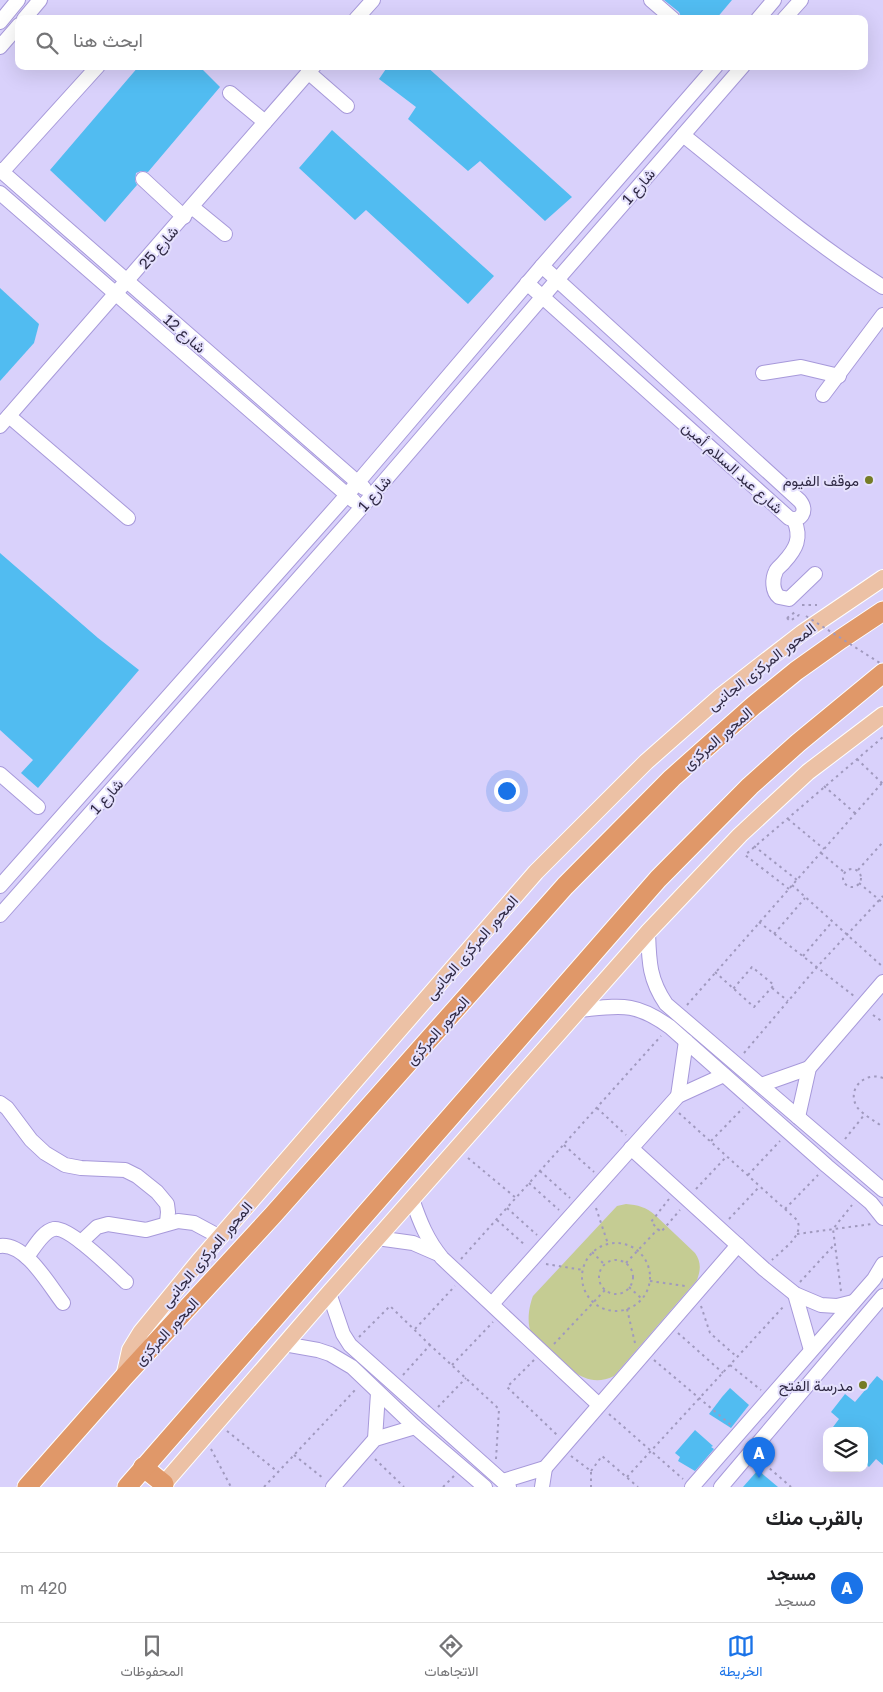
<!DOCTYPE html>
<html lang="ar">
<meta charset="utf-8">
<style>
body{margin:0;font-family:"Golos Text",Vazirmatn,sans-serif;background:#f2f2f2;color:#202124;direction:rtl}
.controls{position:absolute;right:15px;bottom:15px;display:grid;overflow:hidden;border-radius:10px;box-shadow:0 5px 20px #0002}
.controls button{width:45px;height:45px;display:grid;place-items:center;padding:0;border:0;border-bottom:1px solid #e0e0e0;background:#fff;color:#202124;font:25px sans-serif}
.you{position:absolute;left:506px;top:790px;width:18px;height:18px;margin:-12px;border:4px solid #fff;border-radius:50%;background:#1a73e8;box-shadow:0 0 0 8px #1a73e833}
.badge{display:grid;place-items:center;width:32px;height:32px;border-radius:50%;background:#1a73e8;color:#fff;font-size:16px;font-weight:700}
.pin{position:absolute;translate:-50% -41px;filter:drop-shadow(0 1px 2px #0008)}
.pin::after{content:'';position:absolute;top:26px;width:18px;height:15px;background:inherit;clip-path:polygon(0 0,100% 0,50% 100%)}
.list{margin:0;padding:0;list-style:none}
h2{display:flex;justify-content:space-between;align-items:center;height:65px;margin:0;padding:0 20px;font-size:21px}
h2 small{font-size:16px;font-weight:400;color:#757577}
.list li{display:grid;grid-template-columns:32px 1fr auto;gap:15px;align-items:center;box-sizing:border-box;height:70px;padding:0 20px;border-top:1px solid #e0e0e0}
.list b{display:block;font-size:19px;white-space:nowrap}
.list p{margin:0;font-size:16px;white-space:nowrap;color:#757577}
.list em{font-size:16px;font-style:normal;color:#757577}
.icon{flex:none;width:28px;height:28px;fill:none;stroke:currentColor;stroke-width:2;stroke-linecap:round;stroke-linejoin:round}
.map{position:relative;flex:none;width:883px;height:1487px;overflow:hidden;direction:ltr}
.search{position:absolute;background:#fff;box-shadow:0 5px 20px #0002;left:15px;right:15px;top:15px;height:55px;display:flex;align-items:center;gap:12px;box-sizing:border-box;padding:0 18px;border-radius:10px;color:#757577;font-size:19px}
.sheet{height:135px;background:#fff}
nav{display:flex;justify-content:space-around;align-items:center;box-sizing:border-box;height:70px;border-top:1px solid #e0e0e0;background:#fff;font-size:14px;color:#757577}
nav a{display:grid;justify-items:center;gap:2px}
nav .on{color:#1a73e8}
.map>svg:first-child{display:block}
.green{fill:#c5cc93}
.building{fill:#51bcf1}
.lines{fill:none;stroke-linecap:round;stroke-linejoin:round}
.minor-casing{stroke:#a799da;stroke-width:16}
.major-casing{stroke:#fff;stroke-width:18}
.highway-casing{stroke:#fff;stroke-width:21}
.path{stroke:#a099be;stroke-width:2;stroke-dasharray:2.5 4;stroke-linecap:butt}
.minor{stroke:#fff;stroke-width:14}
.major{stroke:#ecc1a5;stroke-width:16}
.highway{stroke:#e09869;stroke-width:19}
.path-bridge{stroke:#a099be;stroke-width:2;stroke-dasharray:2.5 4;stroke-linecap:butt}
.poi-dot{fill:#757c26;stroke:#e5e1fd;stroke-width:2}
.labels{text-anchor:middle;dominant-baseline:central;stroke-width:4;stroke-linejoin:round;paint-order:stroke}
.street-label{font-size:15px;fill:#302a45;stroke:#e5e1fd}
.poi-label{font-size:15px;fill:#302a45;stroke:#e5e1fd;text-anchor:end}
</style>
<div class="map">
<svg width="883" height="1487" viewBox="0 0 883 1487">
<rect width="100%" height="100%" fill="#d9d1fb"/>
<!-- green -->
<path class="green" d="M626,1204C638,1205 646,1207 655,1215L695,1253C701,1262 701,1269 697,1280L614,1376C587,1389 570,1369 551,1352C545,1347 536,1341 532,1334C526,1324 529,1306 533,1296L617,1206Z"/>
<!-- building -->
<g class="building">
<polygon points="664,0 732,0 716,19 682,19 679,12"/>
<polygon points="139,66 199,66 220,87 148,172 141,171 136,173 135,181 137,185 105,222 50,170"/>
<polygon points="388,66 426,66 572,197 545,221 480,161 468,171 408,119 416,107 379,79"/>
<polygon points="332,130 494,276 468,304 366,210 355,220 299,168"/>
<polygon points="0,288 39,324 34,343 0,381"/>
<polygon points="0,553 98,638 139,670 38,788 21,773 33,760 0,730"/>
<polygon points="877,1376 883,1381 883,1465 876,1459 869,1467 864,1462 864,1431 830,1431 839,1419 831,1412 845,1394 855,1402"/>
<polygon points="730,1388 749,1405 731,1428 709,1414 722,1397"/>
<polygon points="695,1430 713,1446 711,1447 714,1449 695,1471 678,1461 680,1457 675,1453"/>
<polygon points="758,1470 778,1487 743,1487"/>
</g>
<g class="lines">
<defs>
<g id="minor">
<polyline points="651,0 673,19"/>
<polyline points="24,19 40,0"/>
<polyline points="356,19 373,0"/>
<polyline points="758,19 774,0"/>
<polyline points="784,19 801,0"/>
<polyline points="0,22 18,0"/>
<polyline points="0,47 19,25"/>
<polyline points="308,72 347,106"/>
<polyline points="230,93 265,122"/>
<path d="M683,135C748,187 812,242 883,287"/>
<polyline points="0,170 364,488"/>
<polyline points="2,172 98,66"/>
<polyline points="143,179 184,217"/>
<polyline points="0,193 354,501"/>
<polyline points="192,207 225,234"/>
<path d="M527,283L789,518C801,522 808,511 800,501L542,266"/>
<polyline points="763,373 801,367 839,376"/>
<polyline points="823,395 883,315"/>
<polyline points="9,416 128,518"/>
<polyline points="0,426 314,66"/>
<path d="M794,520C802,538 796,549 784,562C782,565 777,568 776,571C772,579 772,591 779,597L789,599L815,574"/>
<polyline points="0,774 38,807"/>
<polyline points="0,886 347,495 542,266 716,66"/>
<polyline points="0,915 362,507 557,280 743,66"/>
<path d="M648,932C649,961 649,979 666,1004L883,1190"/>
<path d="M578,1010C620,1006 634,1001 670,1027L827,1166L871,1203L883,1218"/>
<polyline points="761,1085 809,1068"/>
<polyline points="678,1096 686,1041"/>
<polyline points="0,1103 7,1108 31,1140 45,1153 65,1165 81,1168 125,1170 137,1176 157,1192 167,1204 168,1212 167,1223"/>
<polyline points="798,1117 809,1068 883,982"/>
<polyline points="631,1148 764,1269 795,1294 821,1305 837,1306 853,1302"/>
<path d="M412,1199C420,1222 427,1240 442,1258L599,1405"/>
<polyline points="377,1238 413,1243 436,1253"/>
<polyline points="81,1242 97,1227 108,1224 146,1230 178,1221 194,1223 220,1237"/>
<path d="M0,1246C26,1243 49,1285 63,1303"/>
<path d="M27,1257C34,1248 43,1231 54,1229C69,1226 114,1271 126,1282"/>
<polyline points="329,1293 343,1334 350,1345 509,1487"/>
<polyline points="795,1294 811,1350"/>
<polyline points="492,1304 678,1096 724,1075"/>
<polyline points="284,1344 318,1350 330,1354 352,1367 415,1427 485,1487"/>
<polyline points="375,1439 378,1393"/>
<polyline points="503,1481 545,1468 738,1245"/>
<polyline points="333,1487 375,1439 415,1427"/>
<polyline points="542,1487 545,1468"/>
<polyline points="692,1487 874,1279 883,1264"/>
<polyline points="721,1487 883,1296"/>
</g>
<g id="major">
<polyline points="124,1377 130,1350 141,1332 199,1261 536,872 646,762 722,695 802,633 883,578"/>
<polyline points="161,1487 329,1293 648,932 740,835 808,772 883,715"/>
</g>
<g id="highway">
<polyline points="143,1467 164,1484"/>
<polyline points="27,1487 124,1377 273,1215 565,886 672,778 753,706 796,671 841,639 883,611"/>
<polyline points="127,1487 658,879 750,786 798,743 883,673"/>
</g>
</defs>
<!-- minor casing -->
<use href="#minor" class="minor-casing"/>
<!-- major casing -->
<use href="#major" class="major-casing"/>
<!-- highway casing -->
<use href="#highway" class="highway-casing"/>
<!-- path -->
<g class="path">
<polyline points="802,605 817,605"/>
<polyline points="787,618 795,612"/>
<polyline points="787,618 790,621 799,615 803,616"/>
<polyline points="857,759 883,784"/>
<polyline points="824,786 856,814"/>
<polyline points="788,819 824,849"/>
<polyline points="754,846 797,880"/>
<polyline points="821,853 844,872"/>
<circle cx="852" cy="878" r="9"/>
<polyline points="858,870 883,842"/>
<polyline points="859,883 883,903"/>
<polyline points="792,885 883,967"/>
<polyline points="789,889 745,855 883,737"/>
<polyline points="759,922 854,996"/>
<polyline points="774,934 805,898"/>
<polyline points="803,956 832,922"/>
<polyline points="715,972 754,1007 774,985 752,967 733,989"/>
<polyline points="772,988 788,1001"/>
<polyline points="687,1005 882,783"/>
<polyline points="873,1015 883,1022"/>
<polyline points="744,1053 817,967 883,896"/>
<path d="M883,1078C865,1071 846,1089 857,1107C863,1115 875,1121 883,1127"/>
<polyline points="597,1108 626,1135"/>
<path d="M679,1113L797,1220C805,1235 782,1250 772,1260"/>
<polyline points="845,1139 865,1114"/>
<polyline points="711,1141 743,1108"/>
<polyline points="564,1145 594,1172"/>
<polyline points="468,1158 516,1198"/>
<polyline points="540,1171 570,1198"/>
<polyline points="748,1175 780,1141"/>
<polyline points="529,1183 559,1210"/>
<polyline points="696,1189 727,1156"/>
<polyline points="669,1199 651,1222 661,1232 680,1210"/>
<polyline points="507,1208 537,1235"/>
<polyline points="596,1208 608,1244"/>
<polyline points="785,1209 818,1175"/>
<polyline points="729,1219 760,1186"/>
<polyline points="497,1220 526,1246"/>
<polyline points="797,1234 872,1224"/>
<circle cx="616" cy="1277" r="34"/>
<polyline points="592,1252 604,1264"/>
<polyline points="461,1259 661,1036"/>
<circle cx="616" cy="1277" r="17"/>
<polyline points="626,1263 658,1229"/>
<polyline points="546,1264 583,1270"/>
<polyline points="650,1281 685,1286"/>
<polyline points="800,1282 835,1244"/>
<polyline points="629,1287 642,1299"/>
<polyline points="841,1291 833,1229 852,1205"/>
<polyline points="701,1306 710,1333 737,1357"/>
<polyline points="627,1309 635,1343"/>
<polyline points="415,1329 455,1286"/>
<polyline points="678,1333 723,1373"/>
<polyline points="359,1337 390,1306 430,1345"/>
<polyline points="554,1344 605,1290"/>
<polyline points="534,1360 507,1387 557,1435"/>
<polyline points="654,1360 731,1425"/>
<polyline points="452,1365 493,1322"/>
<polyline points="730,1365 761,1390"/>
<polyline points="403,1375 430,1345 499,1409 496,1459"/>
<polyline points="438,1407 466,1378"/>
<polyline points="609,1414 683,1479"/>
<polyline points="227,1431 278,1472"/>
<polyline points="211,1449 231,1487"/>
<polyline points="294,1455 323,1478"/>
<polyline points="571,1456 591,1471 591,1487"/>
<polyline points="375,1459 404,1487"/>
<polyline points="760,1460 791,1487"/>
<polyline points="591,1471 602,1456 638,1487"/>
<polyline points="627,1477 784,1306"/>
<polyline points="264,1487 356,1389"/>
<polyline points="443,1487 454,1476"/>
</g>
<!-- minor -->
<use href="#minor" class="minor"/>
<!-- major -->
<use href="#major" class="major"/>
<!-- highway -->
<use href="#highway" class="highway"/>
<!-- path-bridge -->
<polyline class="path-bridge" points="806,616 883,665"/>
</g>
<!-- markers -->
<g class="poi-dot">
<circle cx="869" cy="480" r="5"/>
<circle cx="863" cy="1385" r="5"/>
</g>
<g class="labels">
<!-- street labels -->
<g class="street-label">
<text transform="translate(638 186) rotate(-49)">شارع 1</text>
<text transform="translate(158 247) rotate(-49)">شارع 25</text>
<text transform="translate(185 333) rotate(41)">شارع 12</text>
<text transform="translate(733 467) rotate(42)">شارع عبد السلام أمين</text>
<text transform="translate(374 493) rotate(-49)">شارع 1</text>
<text transform="translate(761 666) rotate(-38)">المحور المركزى الجانبى</text>
<text transform="translate(717 738) rotate(-41)">المحور المركزى</text>
<text transform="translate(106 796) rotate(-48)">شارع 1</text>
<text transform="translate(471 947) rotate(-49)">المحور المركزى الجانبى</text>
<text transform="translate(437 1030) rotate(-48)">المحور المركزى</text>
<text transform="translate(206 1254) rotate(-50)">المحور المركزى الجانبى</text>
<text transform="translate(166 1331) rotate(-47)">المحور المركزى</text>
</g>
<!-- poi labels -->
<g class="poi-label">
<text x="859" y="480">موقف الفيوم</text>
<text x="853" y="1385">مدرسة الفتح</text>
</g>
</g>
</svg>
<div class="controls">
<button><svg class="icon" aria-label="layers" viewBox="0 0 24 24"><path d="M12 4l9 5-9 5-9-5zM3 14l9 5 9-5"/></svg></button>
</div>
<div class="you"></div>
<div class="pin badge" style="left:759px;top:1478px">A</div>
<div class="search"><svg class="icon" aria-label="search" viewBox="0 0 24 24"><circle cx="10" cy="10" r="6"/><path d="M15 15l6 6"/></svg>ابحث هنا</div>
</div>
<section class="sheet">
<h2>بالقرب منك<small></small></h2>
<ul class="list">
<li><span class="badge">A</span><div><b>مسجد</b><p>مسجد</p></div><em>420 m</em></li>
</ul>
</section>
<nav>
<a class="on"><svg class="icon" aria-label="map" viewBox="0 0 24 24"><path d="M3 6l6-2 6 2 6-2v14l-6 2-6-2-6 2zM9 4v14M15 6v14"/></svg>الخريطة</a>
<a><svg class="icon" aria-label="directions" viewBox="0 0 24 24"><path d="M12 3l9 9-9 9-9-9zM9 14v-3h6M13 9l2 2-2 2"/></svg>الاتجاهات</a>
<a><svg class="icon" aria-label="saved" viewBox="0 0 24 24"><path d="M7 4h10v16l-5-4-5 4z"/></svg>المحفوظات</a>
</nav>
